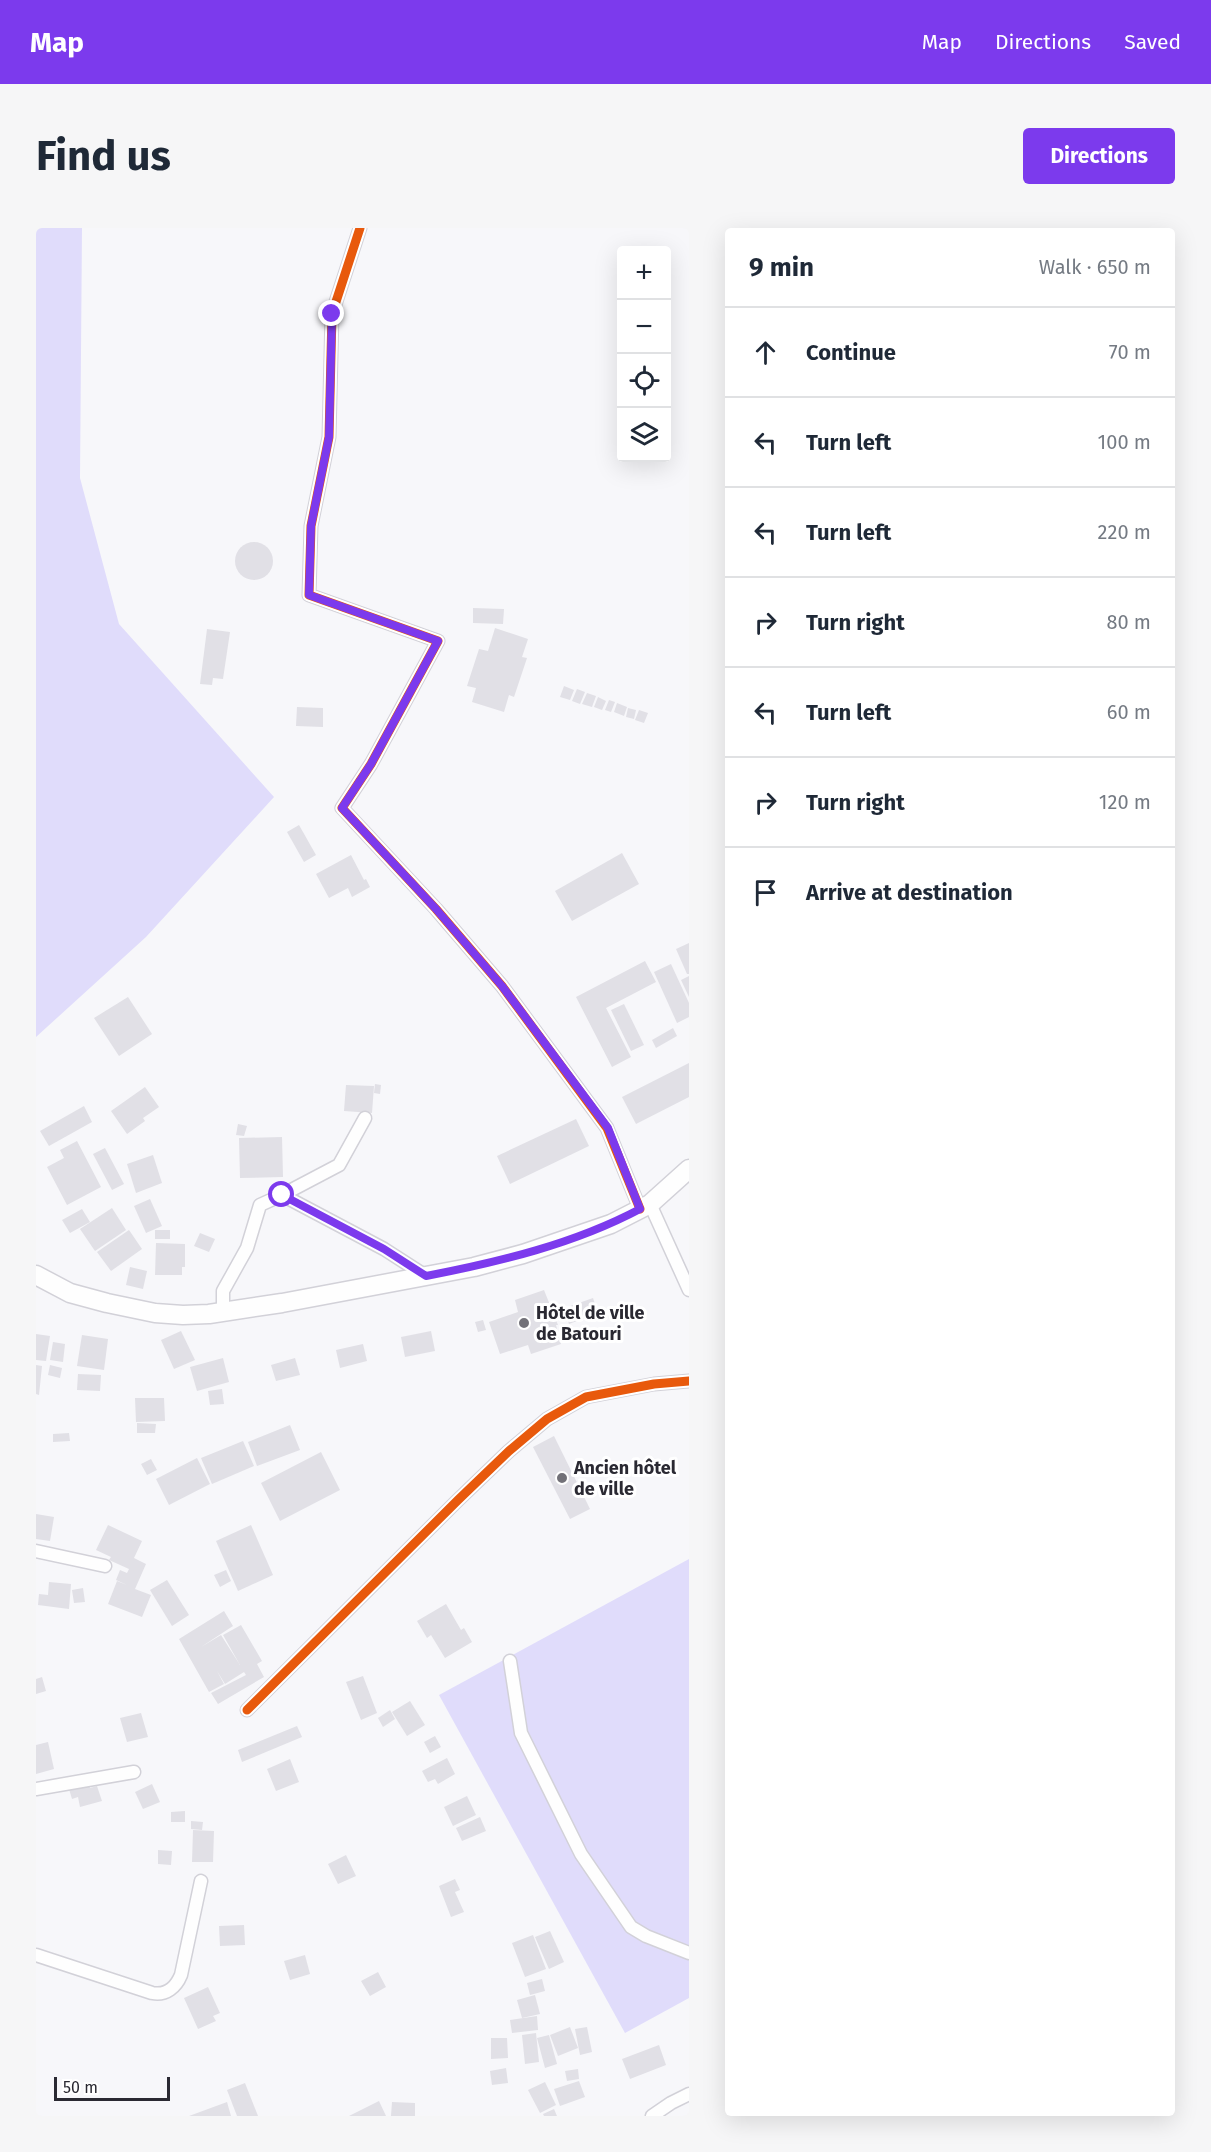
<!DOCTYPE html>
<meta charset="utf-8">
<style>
body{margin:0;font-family:"Fira Sans",sans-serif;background:#f6f6f7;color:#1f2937}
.controls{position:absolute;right:18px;top:18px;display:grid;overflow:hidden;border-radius:6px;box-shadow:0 6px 24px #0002}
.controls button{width:54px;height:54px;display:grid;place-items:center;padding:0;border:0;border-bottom:2px solid #e0e1e3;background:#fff;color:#1f2937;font:30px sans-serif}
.scale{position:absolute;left:18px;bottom:15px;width:116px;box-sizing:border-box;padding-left:6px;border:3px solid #2a2932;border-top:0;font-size:16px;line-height:21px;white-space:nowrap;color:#2a2932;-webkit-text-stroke:4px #fff;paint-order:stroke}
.stop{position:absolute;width:18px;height:18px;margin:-14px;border:4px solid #7c3aed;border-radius:50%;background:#fff}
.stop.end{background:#7c3aed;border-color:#fff;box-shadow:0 2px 6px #0008}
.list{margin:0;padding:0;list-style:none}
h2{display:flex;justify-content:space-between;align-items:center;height:78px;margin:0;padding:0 24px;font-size:26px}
h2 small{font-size:20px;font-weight:400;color:#747a83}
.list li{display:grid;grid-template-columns:39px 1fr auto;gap:18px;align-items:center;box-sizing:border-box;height:90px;padding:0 24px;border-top:2px solid #e0e1e3}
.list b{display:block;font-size:22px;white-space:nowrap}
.list em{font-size:20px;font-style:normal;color:#747a83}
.icon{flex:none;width:33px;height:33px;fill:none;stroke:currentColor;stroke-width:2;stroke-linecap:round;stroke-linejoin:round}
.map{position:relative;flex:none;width:653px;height:1888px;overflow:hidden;border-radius:6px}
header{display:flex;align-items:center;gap:36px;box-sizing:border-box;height:84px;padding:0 30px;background:#7c3aed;color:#fff}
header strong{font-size:28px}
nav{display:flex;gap:33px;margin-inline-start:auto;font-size:21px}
.intro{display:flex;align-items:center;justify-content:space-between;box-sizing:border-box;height:144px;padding:0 36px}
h1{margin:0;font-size:42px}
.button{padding:15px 27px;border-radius:6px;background:#7c3aed;color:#fff;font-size:21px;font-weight:700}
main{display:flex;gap:36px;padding:0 36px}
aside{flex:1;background:#fff;border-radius:6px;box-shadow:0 6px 24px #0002}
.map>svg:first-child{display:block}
.green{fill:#e0dcfb}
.building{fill:#e1e0e6}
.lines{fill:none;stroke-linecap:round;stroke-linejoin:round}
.street-casing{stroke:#d2d1d8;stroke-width:15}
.secondary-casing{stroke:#d2d1d8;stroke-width:21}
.street{stroke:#fefefe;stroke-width:12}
.secondary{stroke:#fefefe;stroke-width:18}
.cycleway-casing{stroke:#fff;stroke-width:13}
.cycleway{stroke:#e8590c;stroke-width:9}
.route{stroke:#7c3aed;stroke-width:8}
.poi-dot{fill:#727178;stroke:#fff;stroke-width:2}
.labels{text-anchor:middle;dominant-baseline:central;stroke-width:6;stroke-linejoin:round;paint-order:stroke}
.poi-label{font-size:18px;font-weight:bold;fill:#2a2932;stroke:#fff;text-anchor:start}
</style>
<header>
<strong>Map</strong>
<nav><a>Map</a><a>Directions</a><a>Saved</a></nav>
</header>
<div class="intro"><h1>Find us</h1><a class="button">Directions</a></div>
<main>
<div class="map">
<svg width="653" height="1888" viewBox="0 0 653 1888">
<rect width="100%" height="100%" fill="#f7f7fa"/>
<!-- green -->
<g class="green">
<polygon points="0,0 46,0 44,250 83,396 238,569 110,709 0,809"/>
<polygon points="653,1331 653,1770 589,1805 403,1467"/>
</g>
<!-- building -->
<g class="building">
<circle cx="218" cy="333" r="19"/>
<polygon points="437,380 468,381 467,396 437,395"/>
<polygon points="459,400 492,411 486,429 491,430 478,469 473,467 468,484 436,474 440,460 431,458 443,421 452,423"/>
<polygon points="171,401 194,404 187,451 177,450 176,457 164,456"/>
<polygon points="528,458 538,462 534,472 524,469"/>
<polygon points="541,461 549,464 544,476 536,473"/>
<polygon points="551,465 560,468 556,479 546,476"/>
<polygon points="562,469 570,473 566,482 558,479"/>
<polygon points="573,472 579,474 575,484 569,482"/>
<polygon points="581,475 591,479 588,488 578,484"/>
<polygon points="261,479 287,480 287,499 260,498"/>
<polygon points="592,480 600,482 598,491 590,489"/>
<polygon points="603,482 612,485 608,495 599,492"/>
<polygon points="263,597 280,627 268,634 251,604"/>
<polygon points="586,625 603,656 536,693 519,663"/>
<polygon points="315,627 328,652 330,651 334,659 316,669 312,660 293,670 280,646"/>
<polygon points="653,715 653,746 651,746 640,721"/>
<polygon points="609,733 620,754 570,780 595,829 576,839 540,769"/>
<polygon points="635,736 653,775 653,789 641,795 618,744"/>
<polygon points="653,748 653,769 645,752"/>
<polygon points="92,769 116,806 83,828 58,790"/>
<polygon points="588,776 608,817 595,823 575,782"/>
<polygon points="637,800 641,808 620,820 616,812"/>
<polygon points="653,835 653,869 600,896 586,869"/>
<polygon points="339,856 345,857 344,866 338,865"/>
<polygon points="310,857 338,858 336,885 308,883"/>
<polygon points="109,859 123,879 107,890 109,893 91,906 75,883"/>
<polygon points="48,878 56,894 13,918 4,903"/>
<polygon points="540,891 553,918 474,956 461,928"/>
<polygon points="202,896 211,898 208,908 200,907"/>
<polygon points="246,909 247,949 204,950 203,910"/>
<polygon points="41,913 65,959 31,977 11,939 28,930 24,922"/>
<polygon points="69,920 88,956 76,962 57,926"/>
<polygon points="117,927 126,955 100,965 91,936"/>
<polygon points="114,971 126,998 110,1005 98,978"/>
<polygon points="76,980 90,1002 59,1023 44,1001"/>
<polygon points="46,981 54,994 34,1005 26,992"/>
<polygon points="93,1002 106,1021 75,1043 61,1024"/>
<rect x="119" y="1002" width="15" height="9"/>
<polygon points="164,1005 179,1011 173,1024 158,1018"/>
<polygon points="120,1015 149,1016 149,1039 146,1039 146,1047 119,1047"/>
<polygon points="94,1039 111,1043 107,1061 90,1057"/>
<polygon points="508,1062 522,1097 520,1097 525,1116 495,1126 492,1117 464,1126 453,1094 482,1084 479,1072"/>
<polygon points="557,1070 562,1085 533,1096 530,1087 526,1088 523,1082"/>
<polygon points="447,1092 450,1102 442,1104 439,1094"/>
<polygon points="145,1103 159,1132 138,1141 125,1112"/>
<polygon points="395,1103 399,1123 369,1129 365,1109"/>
<polygon points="0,1106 14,1108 10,1133 0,1132"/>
<polygon points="46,1107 72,1111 68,1142 41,1138"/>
<polygon points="17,1114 29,1116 27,1134 14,1132"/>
<polygon points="327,1116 331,1133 304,1140 300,1122"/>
<polygon points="187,1130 193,1154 161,1163 154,1139"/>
<polygon points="259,1130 264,1147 240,1153 235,1137"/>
<polygon points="0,1137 6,1138 3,1167 0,1166"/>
<polygon points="14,1137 26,1140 24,1150 12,1147"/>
<polygon points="42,1146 65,1147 64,1163 41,1162"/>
<polygon points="186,1161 188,1176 174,1177 172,1163"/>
<polygon points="99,1170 128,1170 129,1193 100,1194"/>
<polygon points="101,1195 120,1196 119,1205 101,1205"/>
<polygon points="254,1197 264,1222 221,1238 212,1214"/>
<polygon points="33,1205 34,1213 17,1214 17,1206"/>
<polygon points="518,1208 554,1281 534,1291 497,1219"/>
<polygon points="207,1213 218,1238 176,1256 165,1230"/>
<polygon points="285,1224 304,1262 244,1293 225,1255"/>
<polygon points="161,1230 174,1256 133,1277 120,1251"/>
<polygon points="115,1231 121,1242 111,1247 105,1236"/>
<polygon points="0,1286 18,1289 14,1313 0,1311"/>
<polygon points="72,1297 106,1313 98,1330 110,1336 99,1361 115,1367 106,1389 72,1376 81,1353 91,1357 80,1352 84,1342 91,1345 93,1341 73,1332 75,1329 60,1322"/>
<polygon points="215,1297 237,1347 202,1363 180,1313"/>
<polygon points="190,1342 195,1353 184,1359 178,1347"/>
<polygon points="131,1352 153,1387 136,1398 114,1362"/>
<polygon points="13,1354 35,1356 33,1381 2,1377 3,1366 12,1367"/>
<polygon points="47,1360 49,1374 38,1375 36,1362"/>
<polygon points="410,1376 425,1402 428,1400 436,1414 409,1430 395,1407 391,1410 381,1393"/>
<polygon points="188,1383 197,1398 165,1419 185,1407 204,1437 187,1407 205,1397 226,1433 221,1436 228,1449 182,1476 175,1465 210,1447 208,1444 189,1456 181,1443 188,1456 173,1464 143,1411"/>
<polygon points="327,1448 341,1485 325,1492 310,1454"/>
<polygon points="6,1449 10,1463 0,1466 0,1451"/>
<polygon points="374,1473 389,1497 371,1508 356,1484"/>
<polygon points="354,1482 359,1491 347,1499 342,1490"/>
<polygon points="105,1485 112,1509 91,1514 84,1490"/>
<polygon points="261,1498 266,1509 206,1534 202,1522"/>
<polygon points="399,1508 405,1519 394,1525 388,1514"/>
<polygon points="12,1514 18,1541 0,1546 0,1517"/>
<polygon points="411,1530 419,1546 402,1556 399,1551 392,1554 386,1543"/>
<polygon points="254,1531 263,1554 240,1563 231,1541"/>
<polygon points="53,1556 54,1560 61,1558 66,1573 44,1579 42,1569 36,1571 33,1561"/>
<polygon points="116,1556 124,1574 107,1581 99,1564"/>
<polygon points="431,1568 440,1587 417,1598 408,1579"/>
<polygon points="149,1583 149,1594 135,1594 135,1584"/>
<polygon points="444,1589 450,1603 426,1613 420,1600"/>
<polygon points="155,1593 167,1594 166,1602 155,1601"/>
<polygon points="157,1602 178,1603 177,1634 156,1634"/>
<polygon points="122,1622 136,1623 135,1637 122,1636"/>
<polygon points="310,1627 320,1648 302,1656 292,1636"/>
<polygon points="419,1651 424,1662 419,1664 428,1684 415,1689 403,1658"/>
<polygon points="208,1697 209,1717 184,1718 183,1698"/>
<polygon points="514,1703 528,1734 513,1741 499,1709"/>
<polygon points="497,1707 510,1741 489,1749 476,1715"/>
<polygon points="269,1727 274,1746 254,1752 248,1733"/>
<polygon points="342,1744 350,1759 334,1768 325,1753"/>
<polygon points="506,1751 509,1763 494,1767 491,1755"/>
<polygon points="172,1759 184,1785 177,1788 180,1793 162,1801 148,1770"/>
<polygon points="499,1767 504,1786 486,1790 481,1772"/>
<polygon points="501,1788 502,1802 476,1805 474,1792"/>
<polygon points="534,1799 542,1820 522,1828 514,1807"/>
<polygon points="551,1799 556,1824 544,1827 539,1801"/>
<polygon points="500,1805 503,1834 489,1836 486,1807"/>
<polygon points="513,1807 521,1836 509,1840 501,1810"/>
<polygon points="455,1810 471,1810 472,1830 455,1831"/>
<polygon points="623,1817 630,1837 594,1851 586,1831"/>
<polygon points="470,1840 472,1855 456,1857 454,1843"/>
<polygon points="542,1841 543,1851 531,1853 529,1843"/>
<polygon points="543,1853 549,1869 524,1878 518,1861"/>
<polygon points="509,1854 520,1877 504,1885 492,1862"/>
<polygon points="209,1855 222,1888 201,1888 191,1862"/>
<polygon points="343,1873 350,1888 313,1888"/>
<polygon points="191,1874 195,1888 153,1888"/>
<polygon points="356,1874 379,1875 379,1888 355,1888"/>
<polygon points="518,1881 521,1888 508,1888 507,1886"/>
</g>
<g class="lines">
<defs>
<g id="street">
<polyline points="324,0 296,86 293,209 275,298 273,367 402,413 335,536 306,580 400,681 466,758 571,900 604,981"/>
<polyline points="246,967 303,937 329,890"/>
<polyline points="614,976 653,1062"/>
<polyline points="187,1083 187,1063 211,1020 224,977 246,967 348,1021 390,1048"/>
<polyline points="0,1323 69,1338"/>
<polyline points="474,1433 485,1505 545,1626 595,1699 610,1708 653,1725"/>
<polyline points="211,1482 422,1272 473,1223 511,1191 550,1169 618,1156 653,1153"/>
<polyline points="0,1561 98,1544"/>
<path d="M0,1727L116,1765C130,1768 140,1759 145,1747L165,1653"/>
<polyline points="616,1888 635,1875 653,1866"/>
</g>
<polyline id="secondary" points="0,1047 34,1065 71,1075 119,1085 147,1087 173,1086 246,1075 438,1039 487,1026 575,996 614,976 653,941"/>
</defs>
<!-- street casing -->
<use href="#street" class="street-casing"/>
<!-- secondary casing -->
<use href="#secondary" class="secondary-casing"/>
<!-- street -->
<use href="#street" class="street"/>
<!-- secondary -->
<use href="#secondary" class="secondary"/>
<defs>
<g id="cycleway">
<polyline points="324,0 296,86 293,209 275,298 273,367 402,413 335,536 306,580 400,681 466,758 571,900 604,981"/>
<polyline points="211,1482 422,1272 473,1223 511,1191 550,1169 618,1156 653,1153"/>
</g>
</defs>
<!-- cycleway casing -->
<use href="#cycleway" class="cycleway-casing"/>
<!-- cycleway -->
<use href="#cycleway" class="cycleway"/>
</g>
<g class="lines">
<!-- route -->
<path class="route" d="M246,967L348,1021L390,1048C463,1034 538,1016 604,981L572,900L466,758L400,681L306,580L335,536L402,413L273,367L275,298L293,209L296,86"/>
</g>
<!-- markers -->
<g class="poi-dot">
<circle cx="488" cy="1095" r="6"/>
<circle cx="526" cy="1250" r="6"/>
</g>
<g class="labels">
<!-- poi labels -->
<g class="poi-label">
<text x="500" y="1085">Hôtel de ville<tspan x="500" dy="21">de Batouri</tspan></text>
<text x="538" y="1240">Ancien hôtel<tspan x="538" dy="21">de ville</tspan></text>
</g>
</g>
</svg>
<div class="controls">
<button>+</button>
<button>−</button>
<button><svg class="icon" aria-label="locate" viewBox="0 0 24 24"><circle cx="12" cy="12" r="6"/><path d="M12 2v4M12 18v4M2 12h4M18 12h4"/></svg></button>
<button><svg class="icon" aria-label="layers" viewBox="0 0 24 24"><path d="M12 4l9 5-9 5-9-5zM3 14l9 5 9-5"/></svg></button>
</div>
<div class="scale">50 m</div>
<div class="stop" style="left:246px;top:967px"></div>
<div class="stop end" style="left:296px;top:86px"></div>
</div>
<aside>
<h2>9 min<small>Walk · 650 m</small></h2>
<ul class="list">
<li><svg class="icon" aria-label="ahead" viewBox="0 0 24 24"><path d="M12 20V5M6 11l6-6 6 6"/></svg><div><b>Continue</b></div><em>70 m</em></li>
<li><svg class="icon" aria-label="left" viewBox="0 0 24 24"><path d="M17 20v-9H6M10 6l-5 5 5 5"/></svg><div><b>Turn left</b></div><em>100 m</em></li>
<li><svg class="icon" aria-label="left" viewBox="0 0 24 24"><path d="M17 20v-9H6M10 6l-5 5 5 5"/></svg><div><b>Turn left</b></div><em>220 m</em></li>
<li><svg class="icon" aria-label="right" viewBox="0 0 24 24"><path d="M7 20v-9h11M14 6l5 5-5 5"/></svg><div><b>Turn right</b></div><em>80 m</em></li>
<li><svg class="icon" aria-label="left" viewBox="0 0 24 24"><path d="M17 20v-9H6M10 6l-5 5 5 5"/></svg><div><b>Turn left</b></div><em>60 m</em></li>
<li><svg class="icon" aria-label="right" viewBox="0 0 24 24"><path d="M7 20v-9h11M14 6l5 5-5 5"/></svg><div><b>Turn right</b></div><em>120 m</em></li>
<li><svg class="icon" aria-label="arrive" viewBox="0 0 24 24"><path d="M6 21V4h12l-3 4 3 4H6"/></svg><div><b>Arrive at destination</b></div></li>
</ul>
</aside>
</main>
